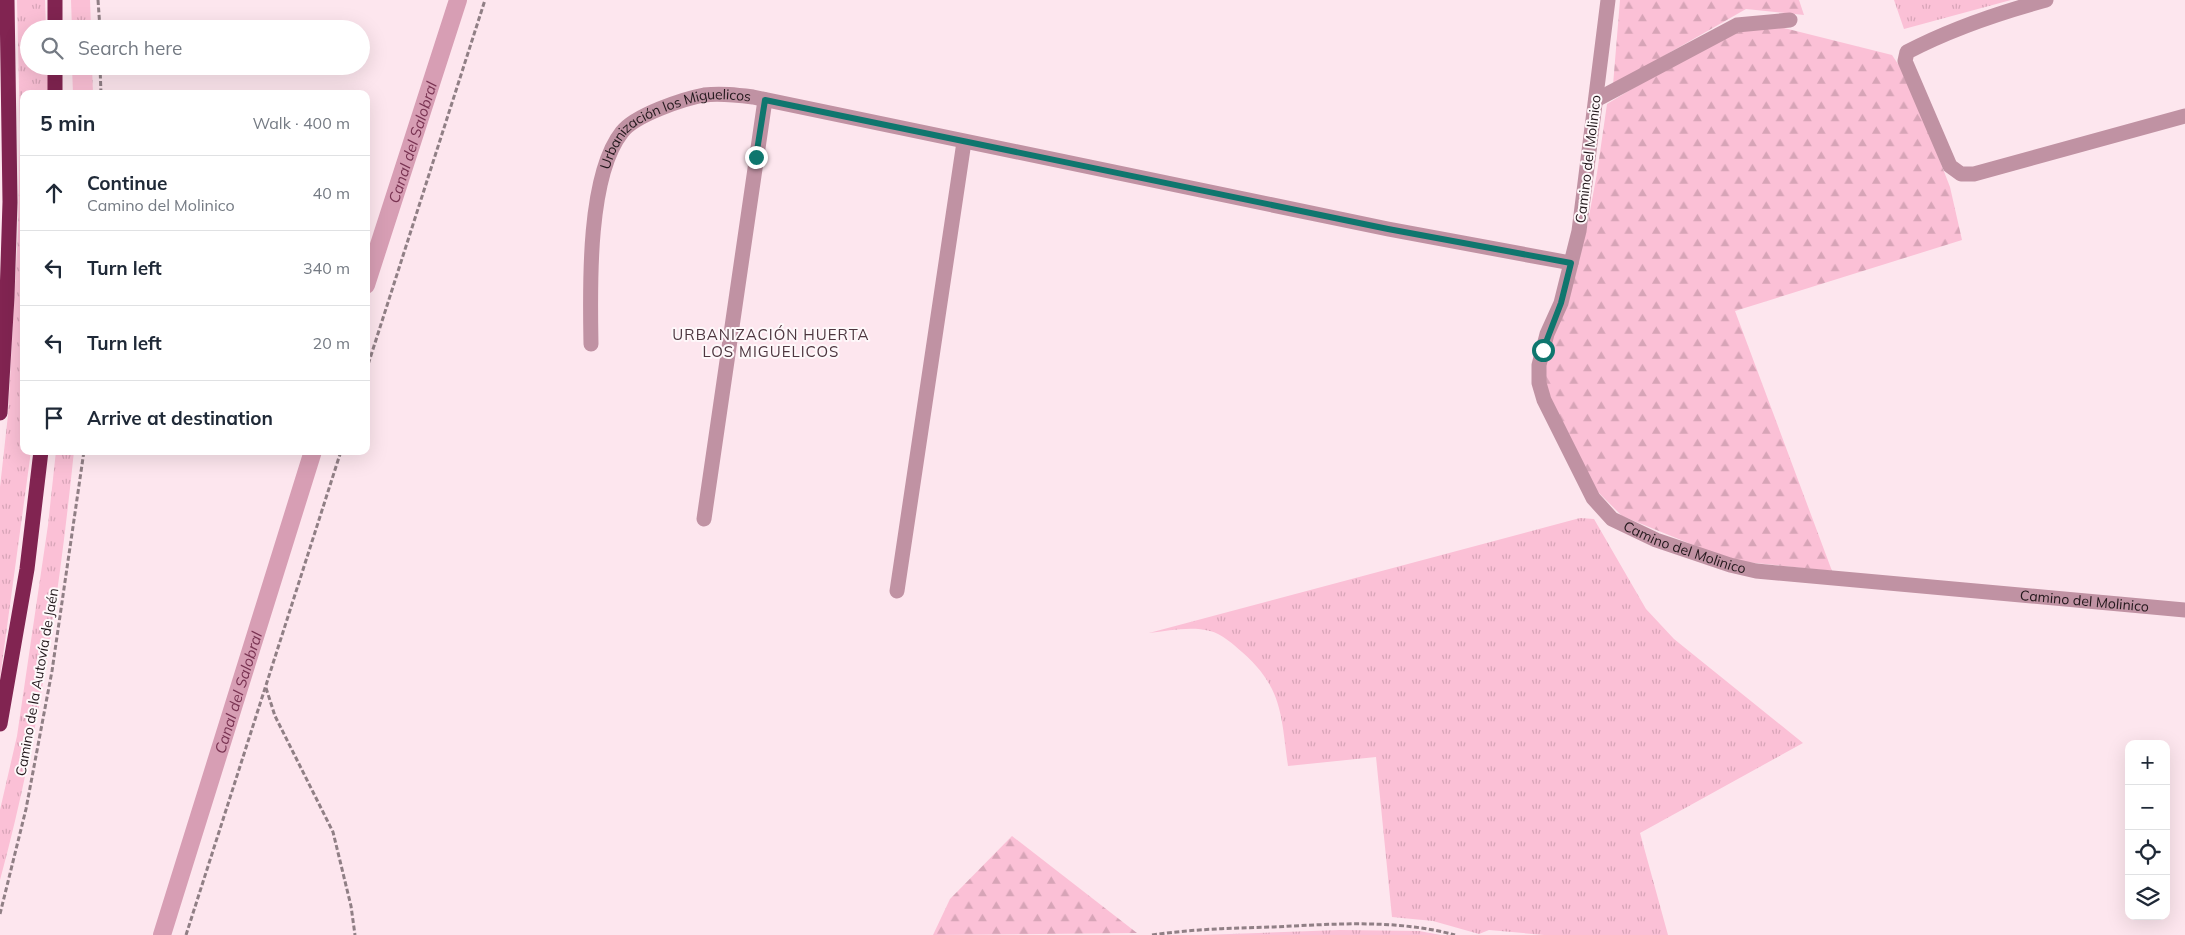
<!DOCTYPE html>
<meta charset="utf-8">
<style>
body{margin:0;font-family:Mulish,sans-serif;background:#f6f6f7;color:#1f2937}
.controls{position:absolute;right:15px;bottom:15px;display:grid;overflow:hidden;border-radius:10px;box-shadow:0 5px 20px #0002}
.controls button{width:45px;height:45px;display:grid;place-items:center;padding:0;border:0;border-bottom:1px solid #e0e1e3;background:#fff;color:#1f2937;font:25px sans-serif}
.stop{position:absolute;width:15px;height:15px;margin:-11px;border:4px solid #0f766e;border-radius:50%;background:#fff}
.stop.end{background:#0f766e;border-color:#fff;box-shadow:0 1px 5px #0008}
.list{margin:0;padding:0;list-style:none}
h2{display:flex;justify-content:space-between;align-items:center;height:65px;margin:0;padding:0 20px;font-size:21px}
h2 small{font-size:16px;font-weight:400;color:#747a83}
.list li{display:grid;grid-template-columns:32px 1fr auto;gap:15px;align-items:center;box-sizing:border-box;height:75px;padding:0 20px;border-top:1px solid #e0e1e3}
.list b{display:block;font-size:19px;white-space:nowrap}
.list p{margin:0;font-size:16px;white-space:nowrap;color:#747a83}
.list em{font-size:16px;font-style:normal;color:#747a83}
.icon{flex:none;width:28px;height:28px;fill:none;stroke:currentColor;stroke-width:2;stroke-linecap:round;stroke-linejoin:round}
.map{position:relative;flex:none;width:2185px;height:935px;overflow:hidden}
.search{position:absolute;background:#fff;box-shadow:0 5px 20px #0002;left:20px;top:20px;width:350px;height:55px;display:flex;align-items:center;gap:12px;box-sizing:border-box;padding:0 18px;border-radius:28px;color:#747a83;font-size:19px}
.panel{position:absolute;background:#fff;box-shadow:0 5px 20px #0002;left:20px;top:90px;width:350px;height:365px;border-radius:10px}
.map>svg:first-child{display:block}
.grass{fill:url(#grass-tufts)}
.forest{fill:url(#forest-firs)}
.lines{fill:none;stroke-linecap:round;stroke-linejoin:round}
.canal{stroke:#d79eb4;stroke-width:18}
.path{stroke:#907f85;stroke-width:3;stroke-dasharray:5 2.5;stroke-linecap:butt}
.street{stroke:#c092a3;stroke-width:15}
.highway{stroke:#812451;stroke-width:15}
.route{stroke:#0f766e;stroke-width:6}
.labels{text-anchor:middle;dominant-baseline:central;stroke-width:4;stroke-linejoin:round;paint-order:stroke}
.street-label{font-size:14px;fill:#23181c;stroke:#fef8fa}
.water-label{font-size:15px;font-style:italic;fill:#793352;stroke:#fef8fa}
.neighbourhood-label{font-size:15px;letter-spacing:1px;fill:#4d363f;stroke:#fef8fa}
</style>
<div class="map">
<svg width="2185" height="935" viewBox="0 0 2185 935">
<defs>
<pattern id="grass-tufts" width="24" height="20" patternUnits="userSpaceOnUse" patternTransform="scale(1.25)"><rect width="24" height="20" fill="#fbc0d6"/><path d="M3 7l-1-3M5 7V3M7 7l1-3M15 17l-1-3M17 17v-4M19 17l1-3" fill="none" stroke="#d7a4b7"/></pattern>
<pattern id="forest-firs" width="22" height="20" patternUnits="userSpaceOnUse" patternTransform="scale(1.25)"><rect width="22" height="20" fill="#fbc0d6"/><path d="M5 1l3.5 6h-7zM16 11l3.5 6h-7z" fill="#d7a4b7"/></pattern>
</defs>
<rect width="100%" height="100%" fill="#fde6ee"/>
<!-- grass -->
<g class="grass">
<polygon points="17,0 45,0 46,29 29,29 29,66 48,66 48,94 24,94 24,451 31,451 0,678 0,487 8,415 18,231 20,132"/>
<polygon points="71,0 90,0 91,29 72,29"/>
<polygon points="1894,0 2011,0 1904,29"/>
<polygon points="72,66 92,66 93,94 73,94"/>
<path d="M56,451H74C59,596 38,740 0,880V810L17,736L48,525Z"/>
<path d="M1580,518L1594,519L1646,609L1674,639L1803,743L1640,833L1668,935H1544L1489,930L1479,934L1433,921L1392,917L1376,757L1288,766C1281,716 1283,688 1242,652C1234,645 1221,633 1210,631C1190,626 1169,631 1149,633Z"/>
<polygon points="1340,930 1419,931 1441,935 1202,935"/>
</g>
<!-- forest -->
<g class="forest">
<polygon points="1620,0 1799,0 1804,15 1746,9 1613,85"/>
<polygon points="1780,27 1892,55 1902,70 1921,112 1950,187 1962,240 1735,311 1832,571 1745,562 1713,553 1622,516 1597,491 1552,401 1545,382 1543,362 1587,227 1597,173 1607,104 1699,48 1747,29"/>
<polygon points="1012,836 1137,933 933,935 950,899"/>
</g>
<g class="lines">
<!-- canal -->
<g class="canal">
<path id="s1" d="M366,285L458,0"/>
<path id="s2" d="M162,935L313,451"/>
</g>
<!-- path -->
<g class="path">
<polyline points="98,0 100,29"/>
<polyline points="100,66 101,94"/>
<polyline points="366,371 485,0"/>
<polyline points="266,688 275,716 333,832 351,906 355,935"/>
<polyline points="0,914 26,809 52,671 84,451"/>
<polyline points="186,935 341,451"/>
<path d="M1152,935C1193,929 1233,928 1274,927C1334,924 1397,919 1455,935"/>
</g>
<!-- street -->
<g class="street">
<path id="s3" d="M1608,0L1579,231L1561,303L1547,334L1539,365V383L1544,400L1593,498L1612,519L1656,540L1730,565L1756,571L2185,610"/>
<path d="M2046,0C1998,13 1951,29 1907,52L1905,61L1950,166L1961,174H1974L2185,116"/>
<polyline points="1596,100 1737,25 1790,20"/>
<path id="s4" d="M591,344C590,289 587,176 622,132C635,115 683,99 704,95C721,93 737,95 753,97L1388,229L1571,263"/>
<polyline points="704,519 765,100"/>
<polyline points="897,591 964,142"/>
</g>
<!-- highway -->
<g class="highway">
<polyline points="55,0 55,29"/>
<polyline points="55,66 55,94"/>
<polyline points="0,413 7,297 10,202 7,0"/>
<polyline points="0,724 27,569 41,451"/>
</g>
</g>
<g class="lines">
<!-- route -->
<polyline class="route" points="756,157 765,100 1388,229 1571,263 1561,303 1543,350"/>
</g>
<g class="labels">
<!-- street labels -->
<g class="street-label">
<text stroke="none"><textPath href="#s4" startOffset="266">Urbanización los Miguelicos</textPath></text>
<text transform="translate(1588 159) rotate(-83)">Camino del Molinico</text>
<text stroke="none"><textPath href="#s3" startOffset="625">Camino del Molinico</textPath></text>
<text stroke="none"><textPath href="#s3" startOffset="1030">Camino del Molinico</textPath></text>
<text transform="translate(37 682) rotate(-80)">Camino de la Autovía de Jaén</text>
</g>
<!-- water labels -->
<g class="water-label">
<text stroke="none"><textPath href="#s1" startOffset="150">Canal del Salobral</textPath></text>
<text stroke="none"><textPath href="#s2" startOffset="254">Canal del Salobral</textPath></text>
</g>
<!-- neighbourhood labels -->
<g class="neighbourhood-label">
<text x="771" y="334">URBANIZACIÓN HUERTA<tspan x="771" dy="17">LOS MIGUELICOS</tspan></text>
</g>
</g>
</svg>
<div class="controls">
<button>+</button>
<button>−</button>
<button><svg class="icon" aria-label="locate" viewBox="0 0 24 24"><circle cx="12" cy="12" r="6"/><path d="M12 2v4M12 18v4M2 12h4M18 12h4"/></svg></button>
<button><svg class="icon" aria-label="layers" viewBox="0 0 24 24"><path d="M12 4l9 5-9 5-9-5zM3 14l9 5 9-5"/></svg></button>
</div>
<div class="stop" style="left:1543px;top:350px"></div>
<div class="stop end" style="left:756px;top:157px"></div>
<div class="search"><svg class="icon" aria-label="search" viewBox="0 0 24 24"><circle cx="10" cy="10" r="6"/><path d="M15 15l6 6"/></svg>Search here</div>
<section class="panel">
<h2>5 min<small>Walk · 400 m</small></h2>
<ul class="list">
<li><svg class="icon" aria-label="ahead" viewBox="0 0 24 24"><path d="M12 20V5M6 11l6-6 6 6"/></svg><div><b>Continue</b><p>Camino del Molinico</p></div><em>40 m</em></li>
<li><svg class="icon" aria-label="left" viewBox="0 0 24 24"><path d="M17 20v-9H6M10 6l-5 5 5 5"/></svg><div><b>Turn left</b></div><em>340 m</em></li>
<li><svg class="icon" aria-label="left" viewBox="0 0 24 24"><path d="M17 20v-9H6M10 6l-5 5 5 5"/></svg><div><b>Turn left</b></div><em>20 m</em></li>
<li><svg class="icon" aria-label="arrive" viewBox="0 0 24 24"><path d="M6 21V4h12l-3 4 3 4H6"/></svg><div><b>Arrive at destination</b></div></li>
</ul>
</section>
</div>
